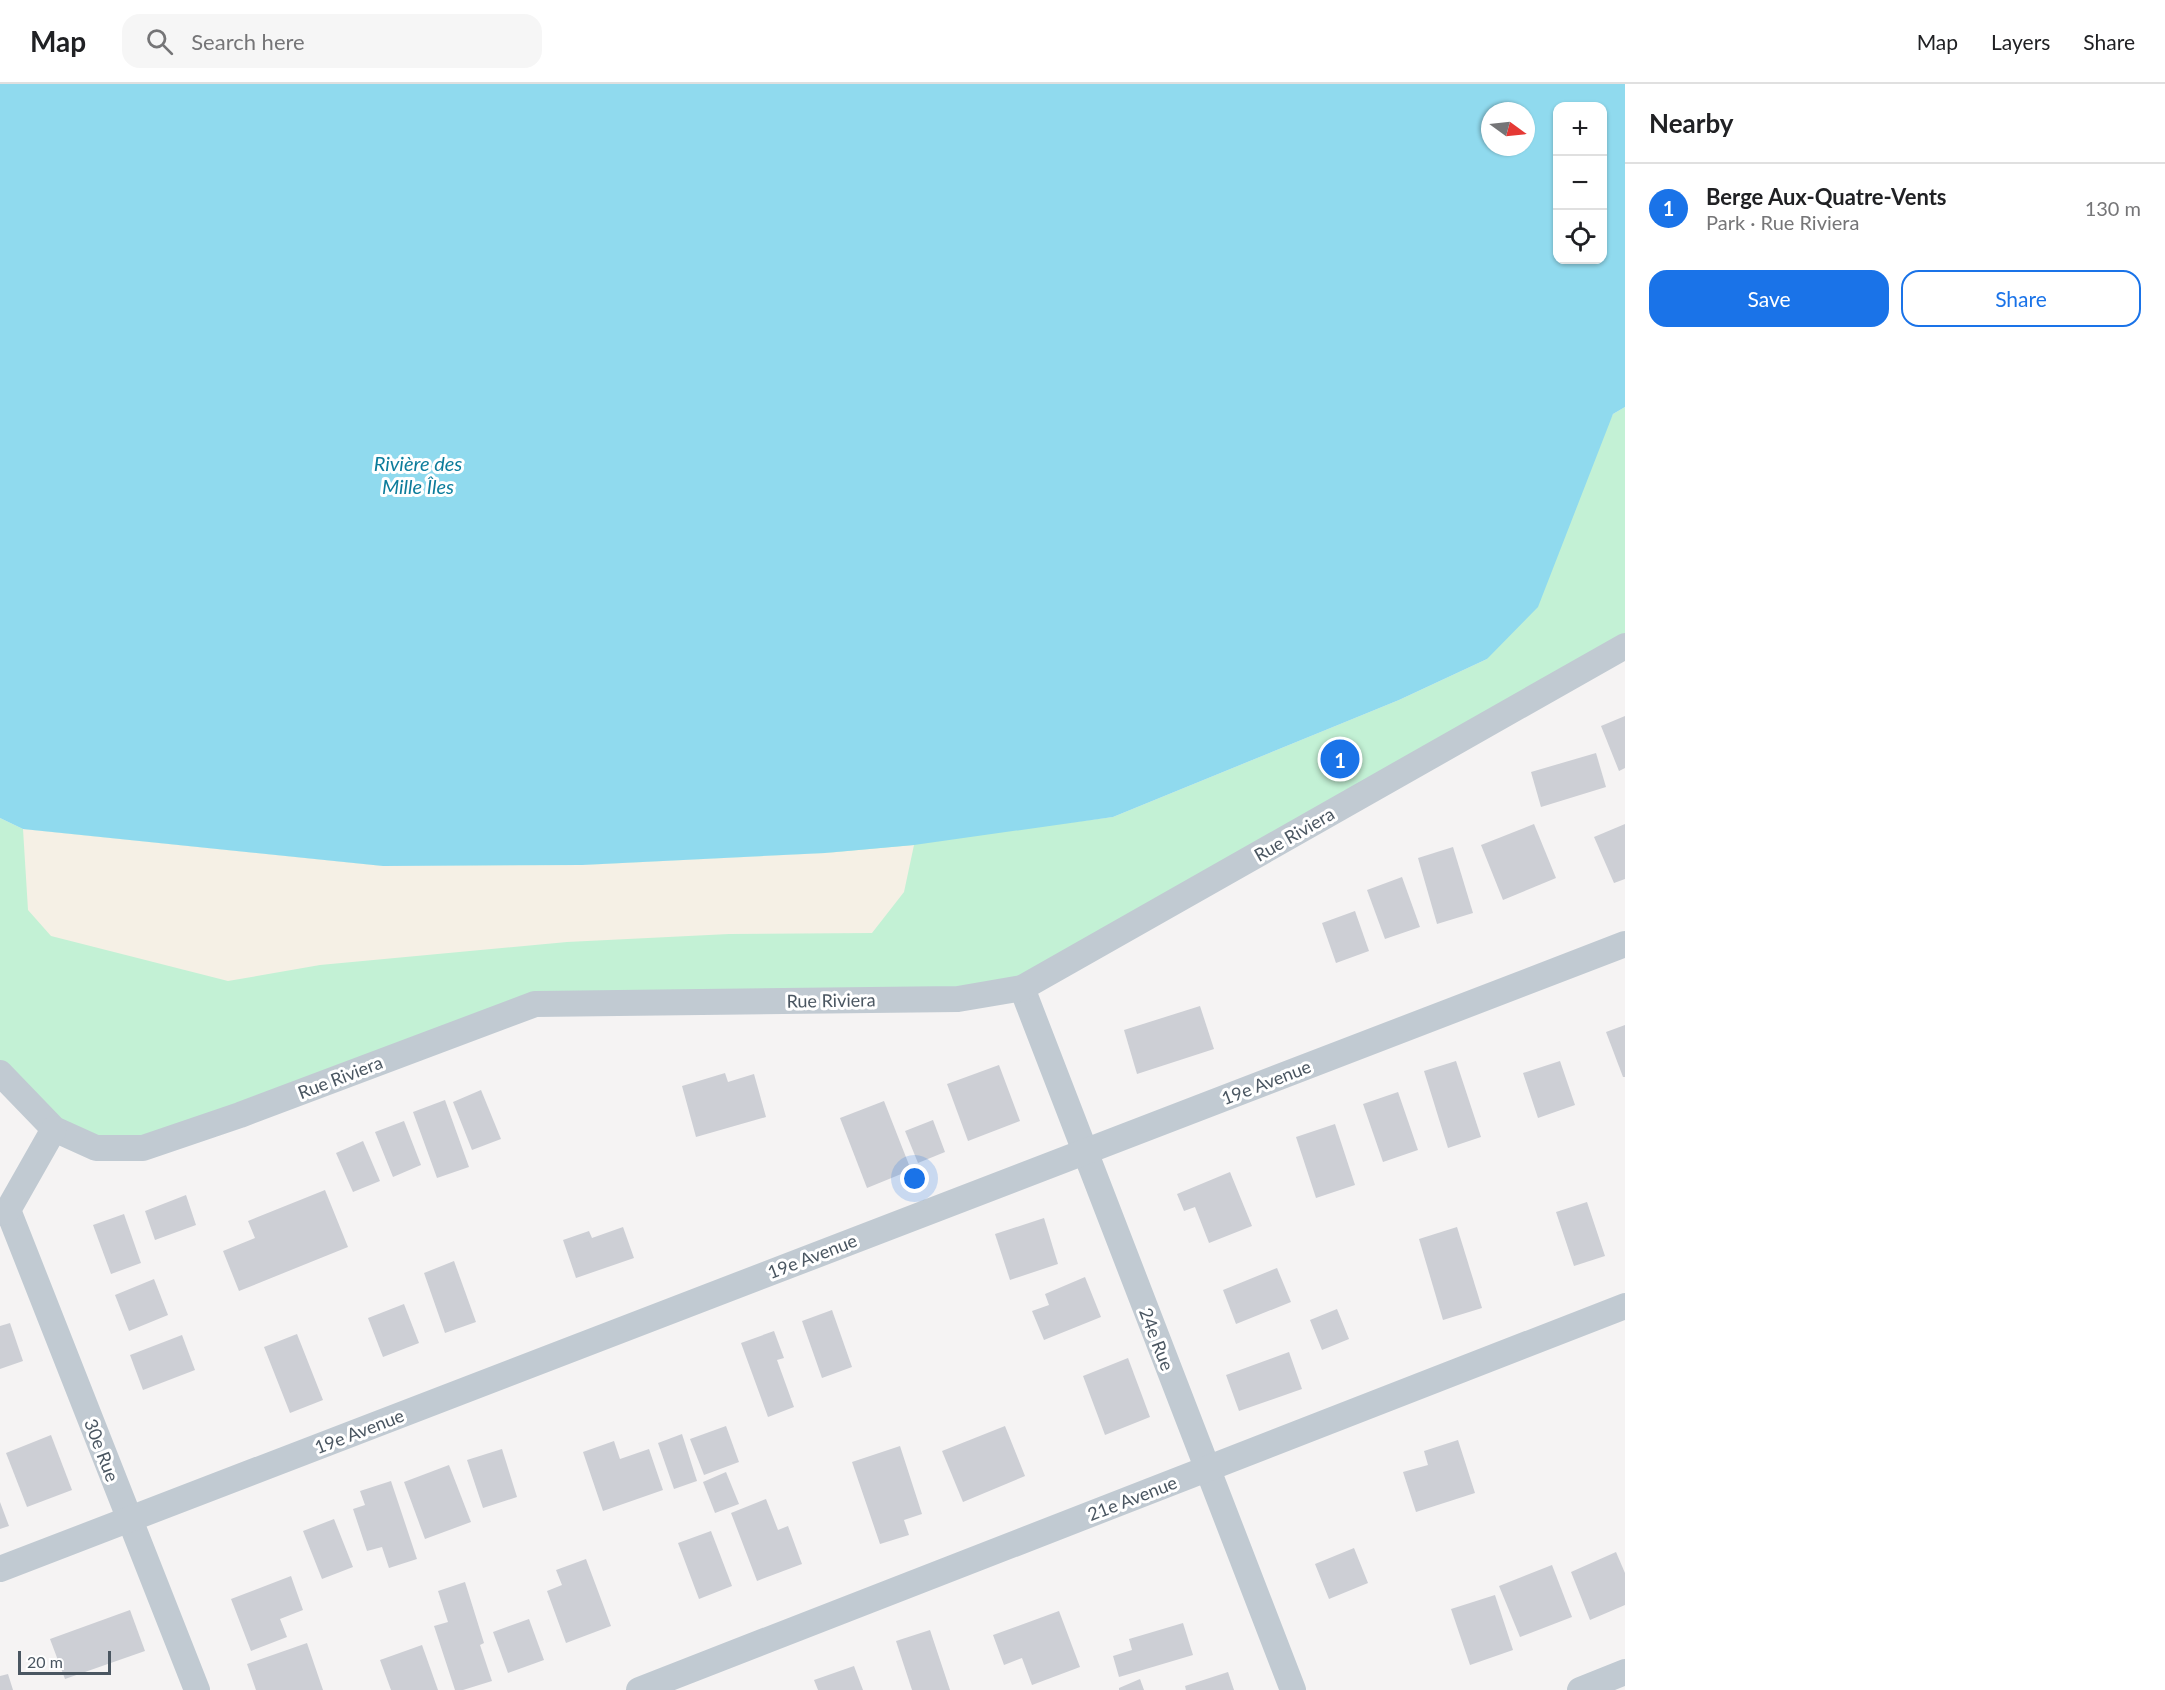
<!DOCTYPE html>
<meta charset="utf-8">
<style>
body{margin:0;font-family:Lato,sans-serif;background:#f6f6f6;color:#202124}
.controls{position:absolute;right:18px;top:18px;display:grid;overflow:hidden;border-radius:12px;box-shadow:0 2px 4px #0004}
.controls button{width:54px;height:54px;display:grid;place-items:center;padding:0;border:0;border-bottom:2px solid #e0e0e0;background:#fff;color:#202124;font:30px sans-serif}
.compass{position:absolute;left:1481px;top:18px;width:54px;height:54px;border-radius:50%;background:#fff;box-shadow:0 2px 4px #0004;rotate:105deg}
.scale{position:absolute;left:18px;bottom:15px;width:93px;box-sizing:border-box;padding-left:6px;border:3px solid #4a5661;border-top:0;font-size:16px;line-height:21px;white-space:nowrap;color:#4a5661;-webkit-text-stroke:4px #fff;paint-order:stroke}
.you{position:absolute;left:915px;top:1095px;width:21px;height:21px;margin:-15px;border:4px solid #fff;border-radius:50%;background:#1a73e8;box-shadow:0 0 0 9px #1a73e833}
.badge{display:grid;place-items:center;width:39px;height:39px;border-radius:50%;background:#1a73e8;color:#fff;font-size:20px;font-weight:700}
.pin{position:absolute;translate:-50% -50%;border:3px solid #fff;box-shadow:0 2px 6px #0006}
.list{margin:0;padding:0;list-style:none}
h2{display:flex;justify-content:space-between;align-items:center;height:78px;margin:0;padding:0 24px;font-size:26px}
h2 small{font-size:20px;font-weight:400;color:#757577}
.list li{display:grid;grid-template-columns:39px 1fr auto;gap:18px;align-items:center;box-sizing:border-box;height:90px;padding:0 24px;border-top:2px solid #e0e0e0}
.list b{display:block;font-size:22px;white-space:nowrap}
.list p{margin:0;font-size:20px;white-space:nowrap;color:#757577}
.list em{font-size:20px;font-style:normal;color:#757577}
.actions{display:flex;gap:12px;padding:18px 24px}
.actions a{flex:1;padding:14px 0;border:2px solid #1a73e8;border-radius:18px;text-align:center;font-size:21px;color:#1a73e8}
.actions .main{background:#1a73e8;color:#fff}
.icon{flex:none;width:33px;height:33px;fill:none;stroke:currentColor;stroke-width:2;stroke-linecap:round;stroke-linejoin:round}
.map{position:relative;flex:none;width:1625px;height:1606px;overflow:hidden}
header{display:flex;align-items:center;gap:36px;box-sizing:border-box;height:84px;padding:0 30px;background:#fff;border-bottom:2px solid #e0e0e0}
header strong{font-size:28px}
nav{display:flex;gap:33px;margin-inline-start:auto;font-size:21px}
.search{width:420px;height:54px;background:#f6f6f6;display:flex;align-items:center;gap:15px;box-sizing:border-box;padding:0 21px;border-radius:18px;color:#757577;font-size:22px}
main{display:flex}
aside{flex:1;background:#fff}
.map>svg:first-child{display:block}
.green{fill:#c3f1d5}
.sand{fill:#f5f0e5}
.water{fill:#90daee;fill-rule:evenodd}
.building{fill:#cdcfd5}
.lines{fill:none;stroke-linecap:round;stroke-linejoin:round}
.minor{stroke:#c1cad2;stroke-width:26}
.labels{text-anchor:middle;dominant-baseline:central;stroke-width:6;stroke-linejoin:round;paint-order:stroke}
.street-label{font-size:18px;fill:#4a5661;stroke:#fff}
.water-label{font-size:20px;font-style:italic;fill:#0c7c9b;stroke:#fff}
</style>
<header>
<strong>Map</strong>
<div class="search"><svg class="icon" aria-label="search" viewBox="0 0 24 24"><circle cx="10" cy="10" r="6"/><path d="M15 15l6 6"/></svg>Search here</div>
<nav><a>Map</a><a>Layers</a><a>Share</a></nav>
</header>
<main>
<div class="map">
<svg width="1625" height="1606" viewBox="0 0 1625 1606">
<rect width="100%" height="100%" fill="#f5f3f3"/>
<!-- green -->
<polygon class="green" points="1625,323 1625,562 1015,906 561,921 141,1075 53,1033 0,987 0,734 23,745 383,782 582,781 825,769 1113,733 1399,616 1487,575 1613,330"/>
<!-- sand -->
<polygon class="sand" points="23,745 383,782 582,781 825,769 914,761 904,808 872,849 729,850 567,858 320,881 228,897 51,852 28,826"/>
<!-- water -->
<path class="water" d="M0,0H1625V323L1613,330L1538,523L1487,575L1399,616L1113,733L914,761L825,769L582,781L383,782L23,745L0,734ZM1558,22H1602V176H1558ZM1490,27H1526V63H1490Z"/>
<!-- building -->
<g class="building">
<polygon points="1625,632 1625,684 1619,687 1601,642"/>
<polygon points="1596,669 1606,703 1541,723 1531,688"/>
<polygon points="1534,740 1556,794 1503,816 1481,761"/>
<polygon points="1625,740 1625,795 1614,799 1594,753"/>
<polygon points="1453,763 1473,829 1437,840 1418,774"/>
<polygon points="1402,793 1420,843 1385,855 1367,806"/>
<polygon points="1355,827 1369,867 1336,879 1322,839"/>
<polygon points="1200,922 1214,965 1137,990 1124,946"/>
<polygon points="1625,941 1625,993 1623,993 1606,948"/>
<polygon points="1456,977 1481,1053 1448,1064 1424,987"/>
<polygon points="1560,977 1575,1021 1538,1034 1523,989"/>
<polygon points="999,981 1020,1037 968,1057 947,1000"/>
<polygon points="725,989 728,998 754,990 766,1033 696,1053 682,1002"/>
<polygon points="481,1006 501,1055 472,1066 453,1018"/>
<polygon points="1398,1008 1418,1066 1383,1078 1363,1020"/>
<polygon points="445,1016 469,1083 437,1094 413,1028"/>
<polygon points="884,1017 911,1086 867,1104 840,1034"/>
<polygon points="933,1036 945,1068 918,1079 905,1047"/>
<polygon points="404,1037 421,1081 393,1093 375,1048"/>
<polygon points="1335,1040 1355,1101 1316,1114 1296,1053"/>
<polygon points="363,1057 380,1097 353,1108 336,1069"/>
<polygon points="1230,1088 1252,1142 1209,1159 1195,1123 1184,1127 1177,1110"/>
<polygon points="325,1106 348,1163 239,1207 223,1167 255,1154 248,1137"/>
<polygon points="186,1111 196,1141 155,1156 145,1127"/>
<polygon points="1587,1118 1605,1172 1574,1182 1556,1128"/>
<polygon points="124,1130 141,1179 111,1190 93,1141"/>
<polygon points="1044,1134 1058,1180 1010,1196 995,1150"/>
<polygon points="623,1143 634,1174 576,1194 563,1156 589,1147 592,1154"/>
<polygon points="1457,1143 1482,1224 1443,1236 1419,1155"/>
<polygon points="454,1177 476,1238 445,1249 424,1189"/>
<polygon points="1277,1184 1291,1218 1236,1240 1223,1206"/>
<polygon points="1085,1193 1101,1233 1044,1256 1032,1227 1049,1221 1045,1210"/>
<polygon points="154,1195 168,1231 129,1247 115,1211"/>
<polygon points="404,1220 419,1259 383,1273 368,1234"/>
<polygon points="1337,1225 1349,1255 1322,1266 1310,1236"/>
<polygon points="832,1226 852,1283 822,1294 802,1237"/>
<polygon points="10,1239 23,1277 0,1285 0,1242"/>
<polygon points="774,1247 784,1274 777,1276 794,1323 768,1333 741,1259"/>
<polygon points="297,1250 323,1316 290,1329 264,1263"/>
<polygon points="182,1251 195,1286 143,1306 130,1271"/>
<polygon points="1289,1268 1302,1305 1239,1327 1226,1291"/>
<polygon points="1128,1274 1150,1333 1105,1351 1083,1292"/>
<polygon points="726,1342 739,1378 704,1391 690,1355"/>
<polygon points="1005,1342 1025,1392 963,1418 942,1367"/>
<polygon points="682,1350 697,1397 674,1405 658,1359"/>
<polygon points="51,1351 72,1406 27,1423 6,1369"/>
<polygon points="1458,1356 1475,1409 1416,1428 1403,1388 1428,1381 1424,1367"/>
<polygon points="614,1357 620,1375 649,1365 663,1406 603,1427 583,1368"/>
<polygon points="900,1362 922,1430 904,1436 909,1451 880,1460 852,1378"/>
<polygon points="502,1365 517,1413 483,1424 467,1376"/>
<polygon points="449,1381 471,1438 425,1455 404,1398"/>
<polygon points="726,1388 739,1420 715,1429 703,1398"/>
<polygon points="391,1397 417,1475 389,1484 382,1463 367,1467 353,1425 365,1421 360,1407"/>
<polygon points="766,1415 778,1446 788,1442 802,1480 757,1497 731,1429"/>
<polygon points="0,1418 9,1442 0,1445"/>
<polygon points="334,1435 353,1483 322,1495 303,1447"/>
<polygon points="711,1447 732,1502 699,1515 678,1459"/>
<polygon points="1354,1464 1368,1499 1329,1515 1315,1480"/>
<polygon points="1616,1468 1625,1489 1625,1521 1590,1536 1571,1488"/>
<polygon points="586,1475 611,1542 566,1559 547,1507 562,1501 556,1486"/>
<polygon points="1552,1481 1572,1533 1520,1553 1499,1502"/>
<polygon points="291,1492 303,1526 280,1535 287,1553 251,1567 231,1515"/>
<polygon points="465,1498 484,1559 480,1561 492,1597 463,1606 455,1606 434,1542 448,1538 438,1507"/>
<polygon points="1495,1511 1513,1566 1470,1581 1451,1525"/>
<polygon points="130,1526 145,1567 65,1595 50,1555"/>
<polygon points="1059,1527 1080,1583 1032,1601 1022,1574 1004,1581 993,1551"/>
<polygon points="529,1535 544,1576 508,1589 493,1548"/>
<polygon points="1183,1539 1193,1571 1119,1593 1113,1572 1132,1566 1129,1555"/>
<polygon points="930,1546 950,1606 912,1606 896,1557"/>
<polygon points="307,1559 323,1606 256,1606 247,1580"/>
<polygon points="422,1561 438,1606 391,1606 380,1576"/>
<polygon points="854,1582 863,1606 818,1606 814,1596"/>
<polygon points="1228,1588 1234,1606 1186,1606 1185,1602"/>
<polygon points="8,1590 13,1606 0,1606 0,1592"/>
<polygon points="1140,1595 1144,1606 1119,1606 1119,1604"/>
</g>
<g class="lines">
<!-- minor -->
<g class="minor">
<polyline points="1022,904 1293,1606"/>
<polyline points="0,989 54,1045 96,1064 143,1064 240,1031 535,920 958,915 1022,904 1625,562"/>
<polyline points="8,1126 197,1606"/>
<polyline points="0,1129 8,1126 54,1045"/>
<polyline points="0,1485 1625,860"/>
<polyline points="639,1606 1625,1222"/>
<polyline points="1580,1606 1625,1588"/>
</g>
</g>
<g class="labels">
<!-- street labels -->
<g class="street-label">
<text transform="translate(1294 750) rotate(-30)">Rue Riviera</text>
<text transform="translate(831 916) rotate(-1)">Rue Riviera</text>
<text transform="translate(340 993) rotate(-21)">Rue Riviera</text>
<text transform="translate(1266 998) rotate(-21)">19e Avenue</text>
<text transform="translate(812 1172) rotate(-21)">19e Avenue</text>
<text transform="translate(1157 1255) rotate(69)">24e Rue</text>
<text transform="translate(359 1347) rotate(-21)">19e Avenue</text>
<text transform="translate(102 1366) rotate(69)">30e Rue</text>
<text transform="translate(1132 1414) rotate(-21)">21e Avenue</text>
</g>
<!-- water labels -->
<g class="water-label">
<text x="418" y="379">Rivière des<tspan x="418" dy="23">Mille Îles</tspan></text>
</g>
</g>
</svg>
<div class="controls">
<button>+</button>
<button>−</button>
<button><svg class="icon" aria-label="locate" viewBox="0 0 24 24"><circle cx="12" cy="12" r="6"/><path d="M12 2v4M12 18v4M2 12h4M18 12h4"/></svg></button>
</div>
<svg class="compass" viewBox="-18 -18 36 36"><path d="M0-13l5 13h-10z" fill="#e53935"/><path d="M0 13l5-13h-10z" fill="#757577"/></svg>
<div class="scale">20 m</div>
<div class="you"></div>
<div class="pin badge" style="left:1340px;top:675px">1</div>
</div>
<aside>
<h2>Nearby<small></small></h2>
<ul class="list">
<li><span class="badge">1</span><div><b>Berge Aux-Quatre-Vents</b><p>Park · Rue Riviera</p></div><em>130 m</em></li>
</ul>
<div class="actions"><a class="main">Save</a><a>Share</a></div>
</aside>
</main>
